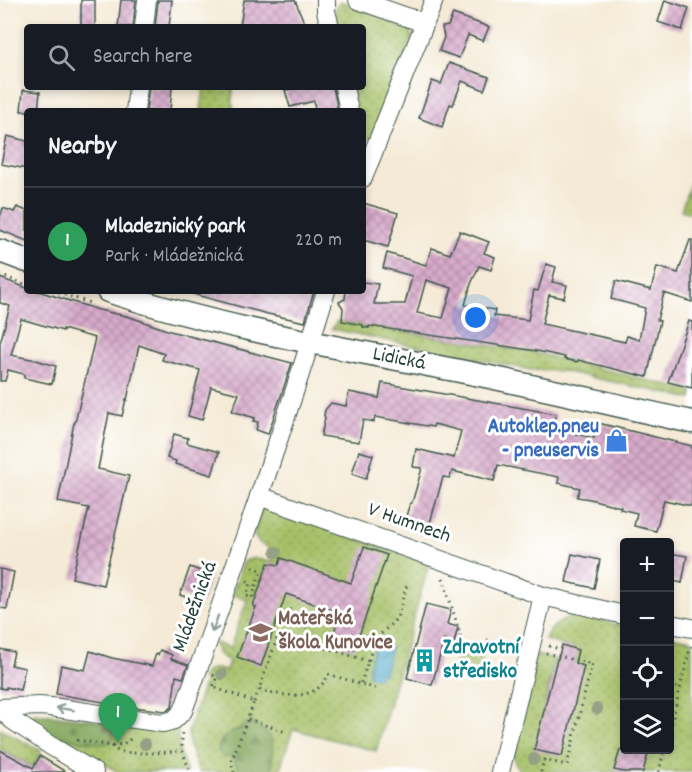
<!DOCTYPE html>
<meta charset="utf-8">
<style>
body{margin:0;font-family:Dekko,sans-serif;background:#242831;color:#f1f3f6}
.controls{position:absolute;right:18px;bottom:18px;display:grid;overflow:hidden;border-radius:6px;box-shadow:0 3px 9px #0003}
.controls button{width:54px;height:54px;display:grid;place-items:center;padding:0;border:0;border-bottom:2px solid #363941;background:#171b24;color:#f1f3f6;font:30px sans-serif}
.you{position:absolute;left:476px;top:318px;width:21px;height:21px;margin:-15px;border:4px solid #fff;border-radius:50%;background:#1a73e8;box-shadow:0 0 0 9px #1a73e833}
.badge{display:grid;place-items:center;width:39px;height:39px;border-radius:50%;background:#d690ce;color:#fff;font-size:20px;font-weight:700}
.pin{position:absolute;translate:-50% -50px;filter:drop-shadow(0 2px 3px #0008)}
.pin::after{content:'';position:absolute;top:32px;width:21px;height:18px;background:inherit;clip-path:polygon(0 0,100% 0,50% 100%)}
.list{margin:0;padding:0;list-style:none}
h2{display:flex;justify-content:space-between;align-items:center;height:78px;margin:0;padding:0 24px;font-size:26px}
h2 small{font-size:20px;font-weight:400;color:#9ea1a6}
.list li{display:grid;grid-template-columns:39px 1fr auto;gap:18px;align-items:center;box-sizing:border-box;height:108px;padding:0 24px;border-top:2px solid #363941}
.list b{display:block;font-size:22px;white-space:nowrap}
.list p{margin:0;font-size:20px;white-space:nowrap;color:#9ea1a6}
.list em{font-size:20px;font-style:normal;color:#9ea1a6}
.icon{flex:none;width:33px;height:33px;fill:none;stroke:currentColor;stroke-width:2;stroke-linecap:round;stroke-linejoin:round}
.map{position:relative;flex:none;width:692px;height:772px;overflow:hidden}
.search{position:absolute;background:#171b24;box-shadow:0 3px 9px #0003;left:24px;top:24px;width:342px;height:66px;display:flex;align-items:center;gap:15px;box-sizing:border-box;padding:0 21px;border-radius:6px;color:#9ea1a6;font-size:22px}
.panel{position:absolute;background:#171b24;box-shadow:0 3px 9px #0003;left:24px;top:108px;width:342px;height:186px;border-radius:6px}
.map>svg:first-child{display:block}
.green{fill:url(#green-dots);stroke:#627e4d;stroke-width:1.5}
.forest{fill:url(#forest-firs);stroke:#527248;stroke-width:1.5}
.water{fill:url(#water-waves);stroke:#367380;stroke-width:1.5}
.building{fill:url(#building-cross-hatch);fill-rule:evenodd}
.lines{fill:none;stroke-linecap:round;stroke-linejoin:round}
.minor-casing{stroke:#3f574c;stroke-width:20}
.major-casing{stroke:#3f574c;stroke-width:25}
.path{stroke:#3f574c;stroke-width:3;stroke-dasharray:1.5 4.5;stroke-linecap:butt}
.minor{stroke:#fff;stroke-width:18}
.major{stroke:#fff;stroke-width:22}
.tree{fill:#95a085}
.oneway{stroke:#8f9e9a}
.labels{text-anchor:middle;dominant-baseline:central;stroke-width:6;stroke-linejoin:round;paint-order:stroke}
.street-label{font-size:21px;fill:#1f3d34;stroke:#fff}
.shop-label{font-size:21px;font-weight:bold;fill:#366cbe;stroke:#fff;text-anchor:end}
.education-label{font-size:21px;font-weight:bold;fill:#785e54;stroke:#fff;text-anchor:start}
.culture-label{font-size:21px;font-weight:bold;fill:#0d838f;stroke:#fff;text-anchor:start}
</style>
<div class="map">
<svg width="692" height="772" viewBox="0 0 692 772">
<defs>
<pattern id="green-dots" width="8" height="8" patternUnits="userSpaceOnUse" patternTransform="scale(1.5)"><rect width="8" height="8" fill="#a6bf66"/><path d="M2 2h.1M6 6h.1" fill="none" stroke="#879c55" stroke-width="1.8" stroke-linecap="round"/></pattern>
<pattern id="forest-firs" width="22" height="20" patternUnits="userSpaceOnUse" patternTransform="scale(1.5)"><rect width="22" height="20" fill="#84a65b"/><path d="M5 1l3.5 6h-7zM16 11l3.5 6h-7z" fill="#6b884c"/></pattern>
<pattern id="water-waves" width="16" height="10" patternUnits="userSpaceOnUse" patternTransform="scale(1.5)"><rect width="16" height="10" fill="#4ca9cb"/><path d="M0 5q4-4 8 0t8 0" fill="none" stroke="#3f8ba6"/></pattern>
<pattern id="building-cross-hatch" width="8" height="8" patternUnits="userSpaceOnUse" patternTransform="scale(1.5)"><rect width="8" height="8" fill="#d8abcc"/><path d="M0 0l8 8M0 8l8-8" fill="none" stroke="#af8ca6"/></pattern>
</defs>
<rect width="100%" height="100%" fill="#fff"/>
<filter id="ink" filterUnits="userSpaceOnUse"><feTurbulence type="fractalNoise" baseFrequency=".0167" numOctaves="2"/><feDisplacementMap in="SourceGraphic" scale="12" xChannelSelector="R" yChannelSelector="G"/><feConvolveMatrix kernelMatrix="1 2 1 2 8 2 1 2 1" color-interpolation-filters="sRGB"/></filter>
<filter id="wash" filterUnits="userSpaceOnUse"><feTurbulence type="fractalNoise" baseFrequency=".008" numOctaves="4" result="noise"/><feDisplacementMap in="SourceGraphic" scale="24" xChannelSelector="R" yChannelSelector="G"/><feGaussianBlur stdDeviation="1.35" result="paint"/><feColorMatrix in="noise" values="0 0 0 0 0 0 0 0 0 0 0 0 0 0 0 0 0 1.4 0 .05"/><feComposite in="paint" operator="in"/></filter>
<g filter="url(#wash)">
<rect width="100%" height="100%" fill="#f4ead5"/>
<!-- green -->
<g class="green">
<path d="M341,2L358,6L407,26L411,31L412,39L372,138H366L363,135V111H356L351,87H363V27H336C335,17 332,9 341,2Z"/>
<polygon points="204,87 233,87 233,111 201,111"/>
<polygon points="692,178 692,214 681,210"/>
<polygon points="337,321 536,353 692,391 692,399 562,371 531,370 332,329"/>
<path d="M263,506L429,564L376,751L293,729L279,772H199L189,746L188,731L205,681L202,679C206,667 215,668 226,671L229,661C222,657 214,653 215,643L230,648L247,600L232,594L244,561L254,558L270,562L274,551C265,546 256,544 254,533Z"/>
<path d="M575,616L585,617L624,626V750H670V636L692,640V772H523C513,765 513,758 513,747L536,655L554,659L543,714L557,659L574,663L578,650L545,640C550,626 561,620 575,616Z"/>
<polygon points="460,645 484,651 479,670 455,664"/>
<path d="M33,715L179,726C175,743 181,757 187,772H118L76,746L66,747L33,725L31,717Z"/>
<polygon points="0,729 41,751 33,767 0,749"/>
</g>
<!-- forest -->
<g class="forest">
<polygon points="35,713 108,722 112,726 114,735 111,742 104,744 76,740 67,737 51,736 33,724 31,718"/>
<path d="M250,723C277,732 274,749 271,772H240L231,756L224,758L218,751C219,748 219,744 221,741C223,736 244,726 250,723Z"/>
</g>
<!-- water -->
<polygon class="water" points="375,644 391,648 384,674 380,673 378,678 368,675 370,670 368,669"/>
<g id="blocks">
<!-- building -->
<g class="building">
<rect x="81" y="0" width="14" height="27"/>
<polygon points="121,0 136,0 133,27 118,27"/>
<polygon points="158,0 172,0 169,27 155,27"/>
<polygon points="244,0 295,0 306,27 240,27"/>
<polygon points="665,0 689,8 682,30 658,22"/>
<polygon points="453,14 489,27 483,41 468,35 459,58 439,51 444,37 442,27 448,26"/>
<polygon points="449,63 489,77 484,90 462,81 453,105 450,104 442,127 419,118 432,81 441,84"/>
<polygon points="149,87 172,87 170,111 146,111"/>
<polygon points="303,87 333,87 338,111 315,111 314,101 290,107 285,90"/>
<polygon points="23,90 40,92 38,111 21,111"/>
<polygon points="7,136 27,141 27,169 1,164"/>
<polygon points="363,203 398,213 388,247 363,240"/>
<polygon points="17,207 27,211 27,241 0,230 0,217 3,208 14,212"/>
<path d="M460,231L489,242L484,253L495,257L491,270L479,266L471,284L465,305L495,310L494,316L528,320L534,290L538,291L546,264L556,267L552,282L567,285L564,298L549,295L542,324L625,342L627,336L639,340L645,308L611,299L616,281L651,290L657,267L678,273L690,240H692V302L664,293L657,320L660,321L647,377L578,360L577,362L564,359L565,357L537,351L369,326V328L363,327V325L342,321L343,308L339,302L345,299L346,291H363V282L378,284L374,304H405L412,276L383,268L387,253L426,265L432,248L450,254ZM426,280L452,288L443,318L417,313Z"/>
<polygon points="0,278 27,288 27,291 38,291 99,310 130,317 170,331 292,363 268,434 256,430 258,422 253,421 255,418 232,411 239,394 211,387 202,420 188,416 200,370 162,360 164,354 139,345 127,400 126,399 122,416 109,413 98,469 129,476 103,585 72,578 89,508 58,502 74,423 75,423 95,338 63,329 63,331 21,319 11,355 36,360 56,366 52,384 24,378 24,374 8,370 5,381 0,381 0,343 10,306 0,303"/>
<polygon points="197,291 314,291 305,322 268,314 196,295"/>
<polygon points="689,321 692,322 692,388 668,382"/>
<polygon points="382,383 556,414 553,429 594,438 598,423 692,446 692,506 664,500 656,531 634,526 637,513 620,509 621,507 590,499 577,497 580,488 558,483 559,477 498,465 494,481 452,471 450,478 443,477 428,530 404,523 410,503 412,503 422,468 413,467 416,449 454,458 461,431 434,424 433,427 375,417 374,422 363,420 359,442 321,436 325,418 324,415 325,410 331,403 346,406 349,392 379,398"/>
<polygon points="174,434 188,438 187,443 219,452 212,475 175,464 176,461 167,458"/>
<polygon points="359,451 373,455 366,479 352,474"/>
<polygon points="364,547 387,555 354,650 330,642 341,613 286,594 261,666 237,657 256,607 253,606 268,563 279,565 281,558 351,583"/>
<polygon points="669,553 687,556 682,583 669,580"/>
<polygon points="572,554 600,560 594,588 566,582"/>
<polygon points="190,567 211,575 202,603 180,595"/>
<polygon points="0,569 14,572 7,609 0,608"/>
<polygon points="426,604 451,610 447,624 458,627 454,643 444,640 432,685 407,678"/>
<polygon points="562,645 578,650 575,663 584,666 562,756 534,750 557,659 558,659"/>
<polygon points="0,649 14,652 11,665 25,668 20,690 6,687 6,689 0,688"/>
<polygon points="160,650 172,655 171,659 188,665 183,678 176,676 172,707 168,710 165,711 133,707 56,694 61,665 85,670 90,651 112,658 152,666 156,654 158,655"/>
<polygon points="0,750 33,768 40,756 66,772 0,772"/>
<polygon points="620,750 649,750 643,772 624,772 614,770"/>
</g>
</g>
</g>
<g filter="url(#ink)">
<use href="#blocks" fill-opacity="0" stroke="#3f574c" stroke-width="1.5"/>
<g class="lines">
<defs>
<g id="minor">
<polyline points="326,0 326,11 330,27"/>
<polyline points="358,0 424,23"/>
<polyline points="144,27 147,0"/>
<polyline points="344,87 349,111"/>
<polyline points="135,111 138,87"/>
<polyline points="363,178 434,0"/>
<polyline points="259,496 543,596 624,615"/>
<polyline points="670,624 692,628"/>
<path d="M0,708L39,706L51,707L163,723L174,720L183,711C233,572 283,433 326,291"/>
<polyline points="4,708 6,714 12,720 51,746 94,772"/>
<polyline points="500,772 543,596"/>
</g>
<g id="major">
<polyline points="0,251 27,261"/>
<path d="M108,291C226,330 349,349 470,373C545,388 618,406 692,422"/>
</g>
</defs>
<!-- minor casing -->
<use href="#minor" class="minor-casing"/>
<!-- major casing -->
<use href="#major" class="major-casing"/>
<!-- path -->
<g class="path">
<polyline points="0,275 27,285"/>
<polyline points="53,291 93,304"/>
<polyline points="443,578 462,641"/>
<polyline points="247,581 251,583 247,596"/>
<polyline points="247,596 252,598 261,570 253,567"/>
<polyline points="487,640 514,647"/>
<polyline points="549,646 559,649"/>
<path d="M368,661L326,648L288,608L259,689C282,697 318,702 328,674L377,689"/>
<polyline points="213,675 217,678 213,687 254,702 231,762 234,772"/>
<polyline points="361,683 375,640 397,618 407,585"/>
<polyline points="670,686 680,689"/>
<polyline points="254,702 259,690"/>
<polyline points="248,719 286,732"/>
<polyline points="670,729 691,644"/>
<polyline points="182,733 182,750 190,772"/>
<polyline points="77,740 112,746 123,744 134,737"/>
<path d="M112,746C113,748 114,749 116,750C124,755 171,753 182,750"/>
<polyline points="541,772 544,760 567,765 592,664 546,653"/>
<polyline points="659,772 664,750"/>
</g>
<!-- minor -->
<use href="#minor" class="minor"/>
<!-- major -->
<use href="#major" class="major"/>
</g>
<!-- trees -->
<g class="tree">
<circle cx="276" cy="552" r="6"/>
<circle cx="222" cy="674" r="6"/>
<circle cx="597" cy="709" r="6"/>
<circle cx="145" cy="744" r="6"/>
<circle cx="534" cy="759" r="6"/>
</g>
<!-- one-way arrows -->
<defs><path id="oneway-shaft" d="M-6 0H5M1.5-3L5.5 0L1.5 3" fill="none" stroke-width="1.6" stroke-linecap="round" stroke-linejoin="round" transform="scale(1.5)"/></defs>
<g class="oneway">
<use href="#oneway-shaft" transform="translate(215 624) rotate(110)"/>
<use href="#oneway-shaft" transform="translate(65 709) rotate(-171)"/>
</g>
</g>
<!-- icons -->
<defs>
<symbol id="shop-bare" viewBox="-9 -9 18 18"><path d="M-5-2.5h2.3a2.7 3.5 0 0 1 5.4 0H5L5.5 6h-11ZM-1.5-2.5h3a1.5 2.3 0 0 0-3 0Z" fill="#3f7fe0" stroke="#fff" stroke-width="2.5" paint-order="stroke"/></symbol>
<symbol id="school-bare" viewBox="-9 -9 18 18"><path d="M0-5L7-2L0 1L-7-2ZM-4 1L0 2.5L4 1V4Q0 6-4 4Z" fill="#8d6e63" stroke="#fff" stroke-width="2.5" paint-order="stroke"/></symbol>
<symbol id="building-bare" viewBox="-9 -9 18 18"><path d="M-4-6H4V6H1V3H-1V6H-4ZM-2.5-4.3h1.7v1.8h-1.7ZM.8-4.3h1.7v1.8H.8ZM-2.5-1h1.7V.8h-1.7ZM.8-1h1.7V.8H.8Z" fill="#0f9aa8" stroke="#fff" stroke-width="2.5" paint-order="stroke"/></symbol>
</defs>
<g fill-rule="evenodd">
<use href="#shop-bare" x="600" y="424" width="33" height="33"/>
<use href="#school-bare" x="244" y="616" width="33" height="33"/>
<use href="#building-bare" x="408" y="644" width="33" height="33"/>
</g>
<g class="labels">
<!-- street labels -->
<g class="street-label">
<text transform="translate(399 360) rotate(11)">Lidická</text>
<text transform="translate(409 524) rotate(19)">V Humnech</text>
<text transform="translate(196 607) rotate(-70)">Mládežnická</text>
</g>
<!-- shop labels -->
<g class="shop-label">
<text x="599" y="428">Autoklep.pneu<tspan x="599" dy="24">- pneuservis</tspan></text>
</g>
<!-- education labels -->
<g class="education-label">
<text x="278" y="620">Mateřská<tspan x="278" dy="24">škola Kunovice</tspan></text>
</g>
<!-- culture labels -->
<g class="culture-label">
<text x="443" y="649">Zdravotní<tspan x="443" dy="24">středisko</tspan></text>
</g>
</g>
</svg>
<div class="controls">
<button>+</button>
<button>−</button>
<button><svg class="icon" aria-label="locate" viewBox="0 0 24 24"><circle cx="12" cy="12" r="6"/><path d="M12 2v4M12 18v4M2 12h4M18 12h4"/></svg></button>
<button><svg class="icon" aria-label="layers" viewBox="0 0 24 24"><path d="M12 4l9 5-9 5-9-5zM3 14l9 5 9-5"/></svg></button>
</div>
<div class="you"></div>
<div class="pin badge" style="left:118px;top:743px;background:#2e9e5b">1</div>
<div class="search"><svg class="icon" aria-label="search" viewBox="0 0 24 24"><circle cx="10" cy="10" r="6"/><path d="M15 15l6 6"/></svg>Search here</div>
<section class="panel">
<h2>Nearby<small></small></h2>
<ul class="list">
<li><span class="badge" style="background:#2e9e5b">1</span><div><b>Mladeznický park</b><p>Park · Mládežnická</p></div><em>220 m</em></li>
</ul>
</section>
</div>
